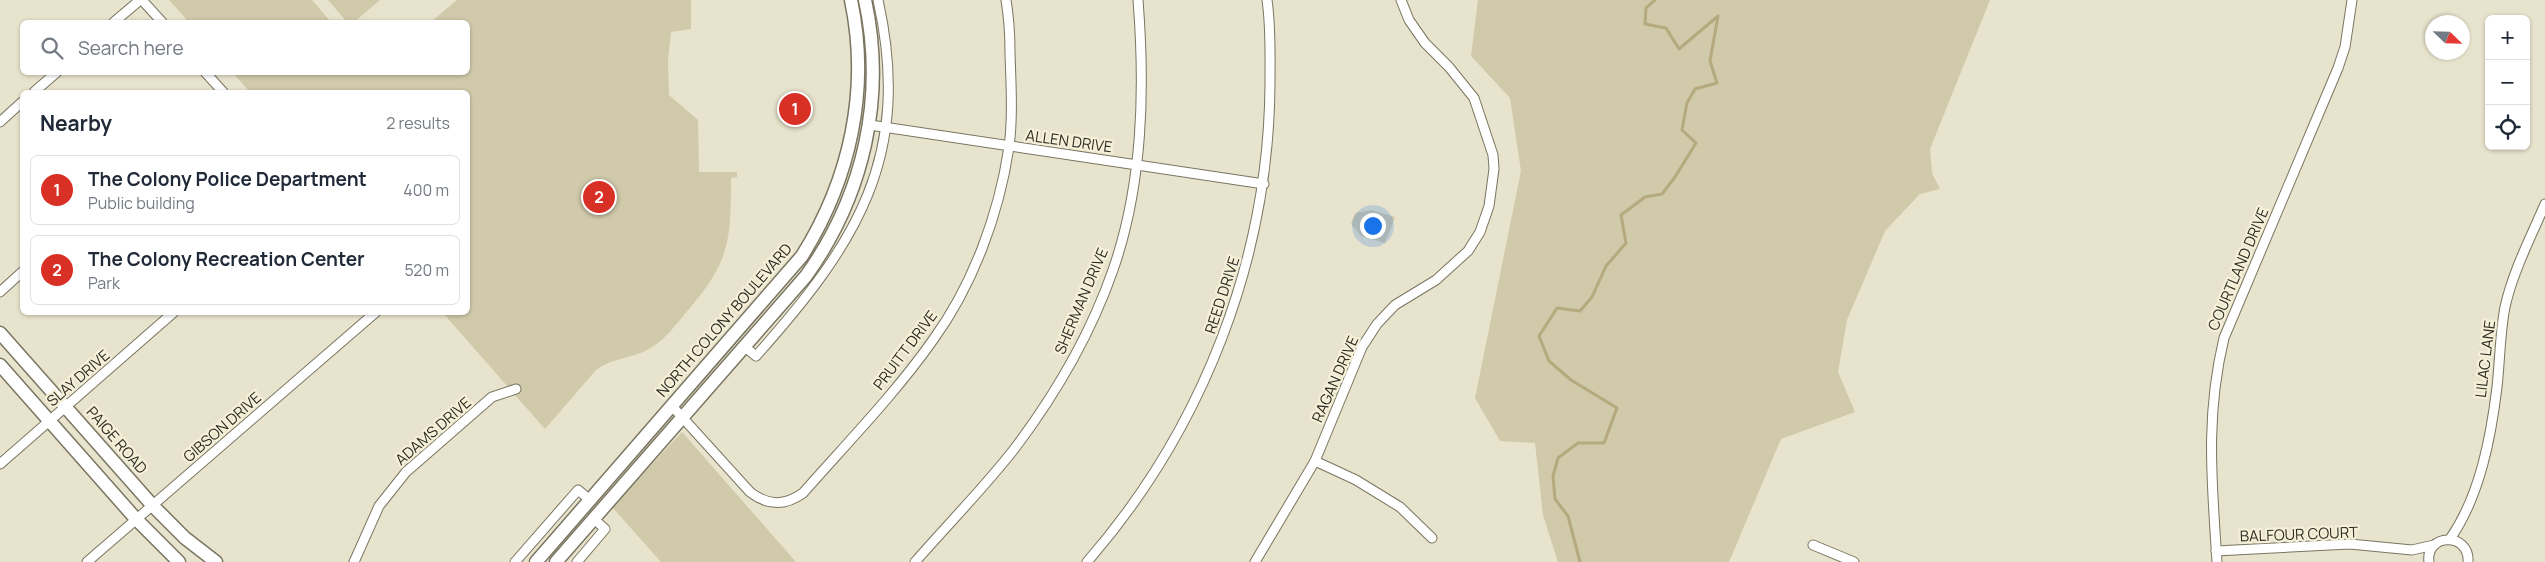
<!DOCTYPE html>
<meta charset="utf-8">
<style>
body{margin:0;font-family:Manrope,sans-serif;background:#f6f6f7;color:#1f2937}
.controls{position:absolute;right:15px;top:15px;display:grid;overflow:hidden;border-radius:8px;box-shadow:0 1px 4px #0004}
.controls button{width:45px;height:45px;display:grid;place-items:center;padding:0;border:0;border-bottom:1px solid #e0e1e3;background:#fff;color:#1f2937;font:25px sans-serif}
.compass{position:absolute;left:2425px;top:15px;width:45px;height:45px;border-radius:50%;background:#fff;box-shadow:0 1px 4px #0004;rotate:113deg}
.you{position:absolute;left:1372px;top:225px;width:18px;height:18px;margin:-12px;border:4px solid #fff;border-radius:50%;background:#1a73e8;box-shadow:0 0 0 8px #1a73e833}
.badge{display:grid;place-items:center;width:32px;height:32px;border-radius:50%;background:#d93025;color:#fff;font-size:16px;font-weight:700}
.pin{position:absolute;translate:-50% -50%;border:2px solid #fff;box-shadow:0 1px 5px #0006}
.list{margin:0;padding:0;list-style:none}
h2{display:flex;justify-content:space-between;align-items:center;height:65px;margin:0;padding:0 20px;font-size:21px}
h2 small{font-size:16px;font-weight:400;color:#747a83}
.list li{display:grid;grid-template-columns:32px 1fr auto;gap:15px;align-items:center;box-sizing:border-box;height:70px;margin:0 10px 10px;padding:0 10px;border:1px solid #e0e1e3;border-radius:8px}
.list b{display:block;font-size:19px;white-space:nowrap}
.list p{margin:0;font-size:16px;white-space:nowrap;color:#747a83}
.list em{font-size:16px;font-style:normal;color:#747a83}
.icon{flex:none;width:28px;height:28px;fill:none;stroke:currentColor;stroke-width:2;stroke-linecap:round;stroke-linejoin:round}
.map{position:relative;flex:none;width:2545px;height:562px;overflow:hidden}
.search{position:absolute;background:#fff;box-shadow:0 1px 4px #0004;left:20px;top:20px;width:450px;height:55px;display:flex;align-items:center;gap:12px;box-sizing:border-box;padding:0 18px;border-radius:8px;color:#747a83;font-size:19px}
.panel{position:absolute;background:#fff;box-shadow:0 1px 4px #0004;left:20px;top:90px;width:450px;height:225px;border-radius:8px}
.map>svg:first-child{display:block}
.green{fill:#d0c9aa}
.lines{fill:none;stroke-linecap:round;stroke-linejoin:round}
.stream{stroke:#b5aa7e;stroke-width:3}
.minor-casing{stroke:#7a7561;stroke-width:11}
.secondary-casing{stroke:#7a7561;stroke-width:15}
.minor{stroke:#fff;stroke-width:9}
.secondary{stroke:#fff;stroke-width:12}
.labels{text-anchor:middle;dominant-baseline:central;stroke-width:4.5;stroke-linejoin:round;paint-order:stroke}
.street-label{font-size:15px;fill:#2d2b23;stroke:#f6f0d9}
</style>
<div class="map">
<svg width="2545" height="562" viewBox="0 0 2545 562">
<rect width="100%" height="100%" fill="#e8e3cc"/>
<!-- green -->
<g class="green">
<polygon points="169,0 312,0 331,22 189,22"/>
<polygon points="328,0 380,0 354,22 347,22"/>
<path d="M457,0H691V29L671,32L668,61L669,95L698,120L699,172H737V177L731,178C731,245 729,263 684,315C675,326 665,339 652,347C634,359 613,357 596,370L545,429L443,313L468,312V92H250L233,73L468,72V22H431Z"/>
<polygon points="1478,0 1990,0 1930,149 1932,173 1940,189 1920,194 1885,231 1847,320 1838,372 1855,412 1781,439 1729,562 1558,562 1543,515 1535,443 1500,441 1475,398 1521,171 1510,98 1471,56"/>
<polygon points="1372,210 1395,217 1385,243 1361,236 1351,224 1355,213"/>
<polygon points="682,432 796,562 661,562 612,507"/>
</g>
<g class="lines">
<!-- stream -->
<polyline class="stream" points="1580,562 1568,516 1555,499 1553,476 1558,458 1578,443 1604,443 1617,408 1571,380 1549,361 1539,336 1557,308 1580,311 1592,297 1606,266 1626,243 1621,215 1645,197 1662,194 1675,177 1696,143 1682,130 1687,103 1695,89 1717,83 1710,61 1718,16 1679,49 1666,28 1645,24 1646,8 1655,0"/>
<defs>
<g id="minor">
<polyline points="142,0 162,22"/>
<polyline points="114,22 140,0"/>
<polyline points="205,72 223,92"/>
<polyline points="34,92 57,72"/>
<polyline points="0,122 22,102"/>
<polyline points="870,125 1264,184"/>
<polyline points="0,292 22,272"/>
<path d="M745,347L756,356C856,244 913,157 878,0"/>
<path d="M672,406L750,492C768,506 785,506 803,493C847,443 895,394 933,340C973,285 999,214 1009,147C1013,117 1011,84 1010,53C1010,35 1009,18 1006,0"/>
<polyline points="1315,461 1356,480 1400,507 1432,538"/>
<polyline points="0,464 174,312"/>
<path d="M2450,539C2480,496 2491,437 2497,387C2500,360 2500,333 2505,307C2513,271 2531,237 2545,204"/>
<polyline points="1813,545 1854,562"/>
<polyline points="2216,551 2350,544 2412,550 2434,545"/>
<polyline points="87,562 376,312"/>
<polyline points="354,562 379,506 406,472 492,397 516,389"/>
<polyline points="515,562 578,490 590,500"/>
<polyline points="577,562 605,529 594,519"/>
<path d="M915,562C948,524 984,488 1015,448C1055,395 1091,333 1113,270C1143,184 1145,89 1138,0"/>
<path d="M1087,562C1203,429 1269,259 1270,83C1270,55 1271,27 1267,0"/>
<polyline points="1255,562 1315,461 1362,347 1377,324 1395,305 1436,280 1468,251 1480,232 1489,206 1494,169 1493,155 1474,98 1449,67 1425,43 1409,20 1401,0"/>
<path d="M2217,562C2212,482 2205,417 2224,338L2338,68L2345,47L2352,0"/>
<path d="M2429,562C2425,533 2470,532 2468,562"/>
</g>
<g id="secondary">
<polyline points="0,333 153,506 185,538 216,562"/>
<polyline points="0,365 136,519 179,562"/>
<path d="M536,562L802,256C850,179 870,90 851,0"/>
<path d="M556,562L806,276C864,195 886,97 865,0"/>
</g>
</defs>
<!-- minor casing -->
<use href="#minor" class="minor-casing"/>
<!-- secondary casing -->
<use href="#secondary" class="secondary-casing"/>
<!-- minor -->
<use href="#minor" class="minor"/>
<!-- secondary -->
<use href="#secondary" class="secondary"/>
</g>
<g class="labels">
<!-- street labels -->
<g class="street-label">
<text transform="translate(1069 141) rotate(8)">ALLEN DRIVE</text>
<text transform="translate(2238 269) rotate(-67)">COURTLAND DRIVE</text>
<text transform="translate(1222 295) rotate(-72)">REED DRIVE</text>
<text transform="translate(1081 301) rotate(-67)">SHERMAN DRIVE</text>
<text transform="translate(724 320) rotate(-49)">NORTH COLONY BOULEVARD</text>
<text transform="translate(905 350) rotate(-53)">PRUITT DRIVE</text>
<text transform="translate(2485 359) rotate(-83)">LILAC LANE</text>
<text transform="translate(78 378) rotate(-41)">SLAY DRIVE</text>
<text transform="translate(1335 379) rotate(-66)">RAGAN DRIVE</text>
<text transform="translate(222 427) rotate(-41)">GIBSON DRIVE</text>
<text transform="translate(433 431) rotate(-41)">ADAMS DRIVE</text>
<text transform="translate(117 440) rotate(49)">PAIGE ROAD</text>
<text transform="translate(2299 534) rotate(-2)">BALFOUR COURT</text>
</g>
</g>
</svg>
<div class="controls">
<button>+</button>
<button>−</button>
<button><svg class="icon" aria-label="locate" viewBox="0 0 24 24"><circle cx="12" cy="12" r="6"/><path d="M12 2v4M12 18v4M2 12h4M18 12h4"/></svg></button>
</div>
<svg class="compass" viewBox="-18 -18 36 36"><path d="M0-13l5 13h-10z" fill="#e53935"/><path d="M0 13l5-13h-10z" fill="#747a83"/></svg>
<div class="you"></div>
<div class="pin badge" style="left:795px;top:109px">1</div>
<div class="pin badge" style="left:599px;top:197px">2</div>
<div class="search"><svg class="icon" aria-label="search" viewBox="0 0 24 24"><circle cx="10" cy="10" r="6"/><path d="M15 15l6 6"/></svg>Search here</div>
<section class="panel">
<h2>Nearby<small>2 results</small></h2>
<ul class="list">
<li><span class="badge">1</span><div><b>The Colony Police Department</b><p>Public building</p></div><em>400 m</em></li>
<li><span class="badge">2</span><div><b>The Colony Recreation Center</b><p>Park</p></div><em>520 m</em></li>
</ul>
</section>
</div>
